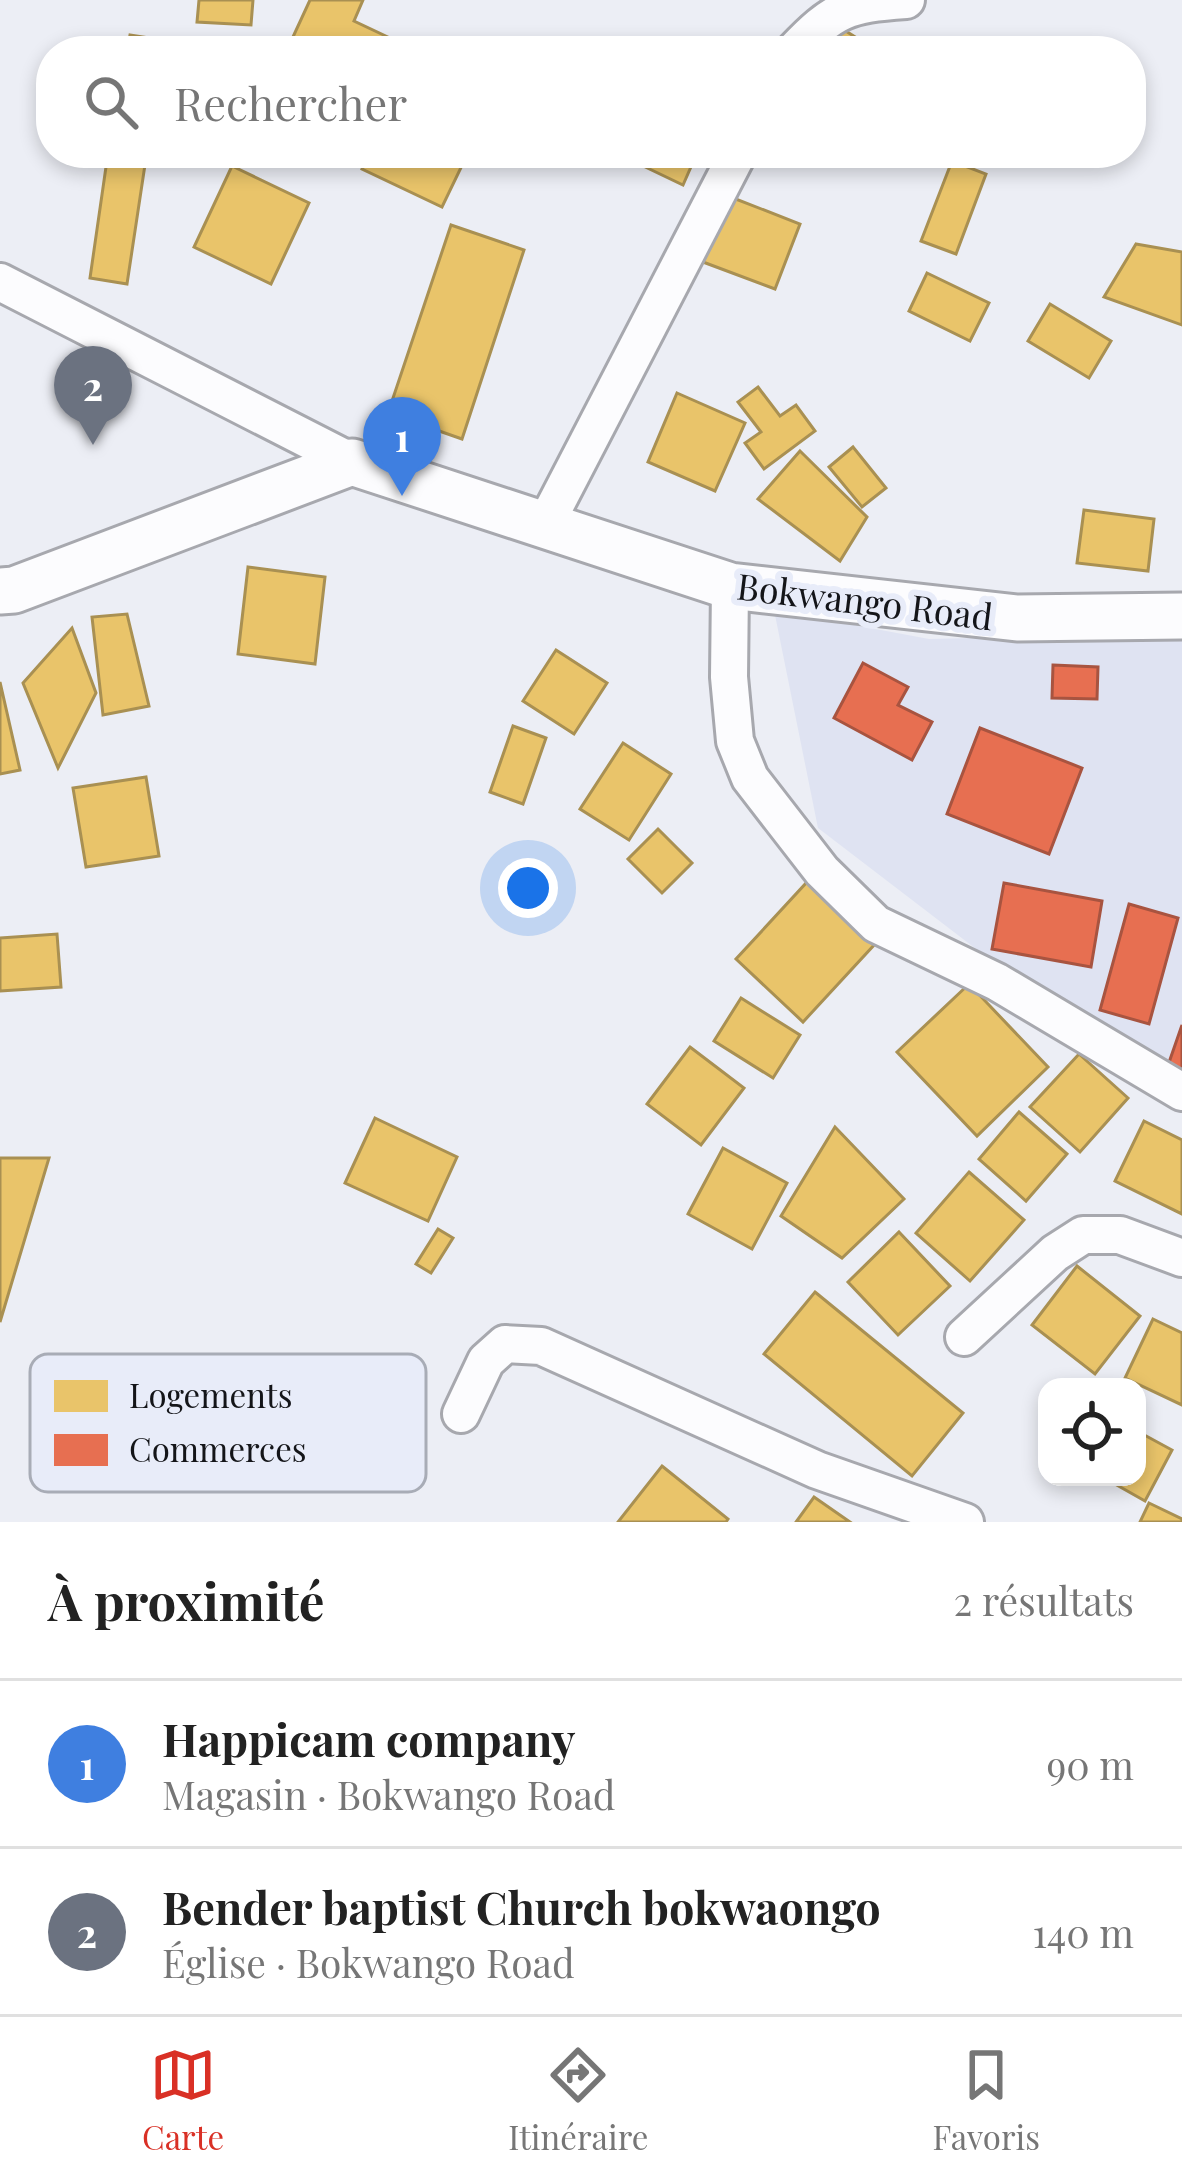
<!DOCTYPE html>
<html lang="fr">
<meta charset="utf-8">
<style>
body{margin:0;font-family:"Playfair Display",serif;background:#f2f2f2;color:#222}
.controls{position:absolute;right:36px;bottom:36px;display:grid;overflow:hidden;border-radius:24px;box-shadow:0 6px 18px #0003}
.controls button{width:108px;height:108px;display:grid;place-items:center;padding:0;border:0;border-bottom:3px solid #e0e0e0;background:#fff;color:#222;font:60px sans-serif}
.you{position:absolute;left:528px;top:888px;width:42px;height:42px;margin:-30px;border:9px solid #fff;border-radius:50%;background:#1a73e8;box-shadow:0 0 0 18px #1a73e833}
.badge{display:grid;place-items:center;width:78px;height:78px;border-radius:50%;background:#d93025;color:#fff;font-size:39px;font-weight:700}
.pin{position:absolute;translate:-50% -99px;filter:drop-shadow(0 3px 6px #0008)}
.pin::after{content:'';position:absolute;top:63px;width:42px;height:36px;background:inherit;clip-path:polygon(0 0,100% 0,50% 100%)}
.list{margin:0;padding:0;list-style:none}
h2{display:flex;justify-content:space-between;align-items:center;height:156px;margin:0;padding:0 48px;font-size:51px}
h2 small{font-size:39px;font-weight:400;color:#767676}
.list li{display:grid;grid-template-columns:78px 1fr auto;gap:36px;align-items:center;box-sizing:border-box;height:168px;padding:0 48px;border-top:3px solid #e0e0e0}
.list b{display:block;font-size:45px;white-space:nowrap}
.list p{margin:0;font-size:39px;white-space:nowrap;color:#767676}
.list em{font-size:39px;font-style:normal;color:#767676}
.icon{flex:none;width:66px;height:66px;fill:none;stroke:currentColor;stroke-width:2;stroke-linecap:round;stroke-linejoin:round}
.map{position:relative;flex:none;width:1182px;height:1522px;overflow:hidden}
.search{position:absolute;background:#fff;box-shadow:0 6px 18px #0003;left:36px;right:36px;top:36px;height:132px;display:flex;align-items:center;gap:30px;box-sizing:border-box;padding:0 42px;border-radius:48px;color:#767676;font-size:45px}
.sheet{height:492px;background:#fff}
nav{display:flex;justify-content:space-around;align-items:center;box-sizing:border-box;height:168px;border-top:3px solid #e0e0e0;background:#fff;font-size:33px;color:#767676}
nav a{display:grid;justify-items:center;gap:6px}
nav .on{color:#d93025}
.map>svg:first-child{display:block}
.built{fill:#dfe3f2}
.homes{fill:#e9c46a;stroke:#a99052;stroke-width:3}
.shops{fill:#e76f51;stroke:#a85440;stroke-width:3}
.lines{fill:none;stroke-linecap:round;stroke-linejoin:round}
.minor-casing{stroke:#a7a8ae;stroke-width:42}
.tertiary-casing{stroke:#a7a8ae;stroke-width:51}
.minor{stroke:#fcfcfe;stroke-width:36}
.tertiary{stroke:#fcfcfe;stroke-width:45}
.labels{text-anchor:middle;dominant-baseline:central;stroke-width:12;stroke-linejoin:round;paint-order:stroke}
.street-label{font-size:36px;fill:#141519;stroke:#e8ecf9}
.key{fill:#e8ecf9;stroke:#a8acb6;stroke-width:3}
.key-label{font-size:33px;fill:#141519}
</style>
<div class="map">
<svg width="1182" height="1522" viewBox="0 0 1182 1522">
<rect width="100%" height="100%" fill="#eceef5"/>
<!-- built -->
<polygon class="built" points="774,610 929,639 1182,633 1182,1088 997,965 818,828"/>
<!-- homes -->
<g class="homes">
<polygon points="199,0 253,0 251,25 197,22"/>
<polygon points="310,0 363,0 354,21 409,47 408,51 317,51 292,39"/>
<polygon points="833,23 871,47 868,51 816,51"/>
<polygon points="130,35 162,40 160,51 127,51"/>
<polygon points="210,39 242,45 241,51 208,51"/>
<polygon points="108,153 146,158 127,284 90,278"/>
<polygon points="369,153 468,153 442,207 362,169"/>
<polygon points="616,153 697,153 683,185"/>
<polygon points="952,161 986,174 956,254 921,241"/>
<polygon points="232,166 309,203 271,284 194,247"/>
<polygon points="728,196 800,224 775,289 703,262"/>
<polygon points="451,225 524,250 462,439 388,413"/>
<polygon points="1136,244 1182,252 1182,325 1104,297"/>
<polygon points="927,273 989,303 970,341 909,311"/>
<polygon points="1050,304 1111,341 1089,378 1028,341"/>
<polygon points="758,387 780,416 796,405 815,431 764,469 745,443 761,432 738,402"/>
<polygon points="677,393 745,423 715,491 648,462"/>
<polygon points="853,447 886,488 862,507 829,467"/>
<polygon points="800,451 867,517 840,561 758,499"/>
<polygon points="1084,510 1154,519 1148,571 1077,563"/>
<polygon points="248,567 325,577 315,664 238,654"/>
<polygon points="127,614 149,706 103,715 92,617"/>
<polygon points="72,628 96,693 58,768 23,683"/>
<polygon points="556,650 607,683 574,734 523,701"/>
<polygon points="0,682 20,770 0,774"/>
<polygon points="513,726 546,738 523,804 490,792"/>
<polygon points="623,743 671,774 629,840 580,809"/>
<polygon points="146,777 159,856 86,867 73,788"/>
<polygon points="658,829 692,863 662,893 628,859"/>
<polygon points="808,881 875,944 803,1022 736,959"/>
<polygon points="57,934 61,987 0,991 0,938"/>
<polygon points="969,984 1048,1067 977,1136 897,1052"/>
<polygon points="741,998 800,1035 773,1078 714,1041"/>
<polygon points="690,1047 744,1088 701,1145 647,1104"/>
<polygon points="1079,1054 1128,1098 1080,1152 1030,1107"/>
<polygon points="1019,1112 1067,1154 1026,1201 979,1159"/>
<polygon points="375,1118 457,1157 428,1221 345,1183"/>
<polygon points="1144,1121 1182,1140 1182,1214 1115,1181"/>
<polygon points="835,1127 904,1199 842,1258 781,1216"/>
<polygon points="723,1148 787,1183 752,1249 688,1214"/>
<polygon points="0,1158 49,1158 0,1322"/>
<polygon points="969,1172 1024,1220 970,1281 916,1233"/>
<polygon points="438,1229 453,1238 431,1273 416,1264"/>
<polygon points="899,1232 950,1286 898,1335 848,1282"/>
<polygon points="1077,1266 1140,1316 1095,1374 1032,1325"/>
<polygon points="815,1292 963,1413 912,1476 764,1354"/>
<polygon points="1153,1319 1182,1333 1182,1405 1125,1378"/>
<polygon points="1137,1431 1172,1450 1145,1501 1108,1480 1109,1477 1137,1477"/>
<polygon points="662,1466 728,1519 726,1522 618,1522"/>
<polygon points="814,1497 850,1522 796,1522"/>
<polygon points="1149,1503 1182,1519 1182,1522 1140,1522"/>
</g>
<!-- shops -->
<g class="shops">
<polygon points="863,663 908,687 898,705 932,722 912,760 834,718"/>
<polygon points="1053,665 1098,667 1097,699 1052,698"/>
<polygon points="980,728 1082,768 1049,854 947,814"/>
<polygon points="1004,883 1102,901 1091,967 992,949"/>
<polygon points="1129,904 1178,918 1149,1024 1100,1010"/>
<polygon points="1182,1025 1182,1084 1164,1077"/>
</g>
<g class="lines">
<defs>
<g id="minor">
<path d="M794,51C834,9 847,4 906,0"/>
<polyline points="0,282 352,462"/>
<polyline points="545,525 738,153"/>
<polyline points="730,586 729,677 735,741 750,778 822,871 876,924 997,982 1182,1092"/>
<polyline points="964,1337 1055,1253 1083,1235 1120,1235 1182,1258"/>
<polyline points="461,1414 486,1361 505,1344 541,1346 817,1470 965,1522"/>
</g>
<polyline id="tertiary" points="0,591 14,590 352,462 730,586 1017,618 1182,616"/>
</defs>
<!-- minor casing -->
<use href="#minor" class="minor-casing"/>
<!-- tertiary casing -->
<use href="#tertiary" class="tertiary-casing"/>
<!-- minor -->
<use href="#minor" class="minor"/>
<!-- tertiary -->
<use href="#tertiary" class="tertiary"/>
</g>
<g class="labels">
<!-- street labels -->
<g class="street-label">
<text transform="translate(865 600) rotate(7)">Bokwango Road</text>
</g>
</g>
<!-- legend -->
<rect x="30" y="1354" width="396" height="138" rx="18" class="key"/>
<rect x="54" y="1380" width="54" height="32" fill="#e9c46a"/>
<rect x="54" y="1434" width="54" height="32" fill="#e76f51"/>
<g class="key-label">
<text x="129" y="1408">Logements</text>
<text x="129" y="1462">Commerces</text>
</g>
</svg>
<div class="controls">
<button><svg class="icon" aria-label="locate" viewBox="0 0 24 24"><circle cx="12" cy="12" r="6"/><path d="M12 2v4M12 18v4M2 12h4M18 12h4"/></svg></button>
</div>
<div class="you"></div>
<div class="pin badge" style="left:402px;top:496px;background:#3f7fe0">1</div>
<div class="pin badge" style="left:93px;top:445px;background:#6b7280">2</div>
<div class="search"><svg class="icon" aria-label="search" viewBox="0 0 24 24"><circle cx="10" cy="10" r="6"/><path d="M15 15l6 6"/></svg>Rechercher</div>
</div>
<section class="sheet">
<h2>À proximité<small>2 résultats</small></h2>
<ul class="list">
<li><span class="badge" style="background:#3f7fe0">1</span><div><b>Happicam company</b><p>Magasin · Bokwango Road</p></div><em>90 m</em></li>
<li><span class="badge" style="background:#6b7280">2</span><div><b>Bender baptist Church bokwaongo</b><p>Église · Bokwango Road</p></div><em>140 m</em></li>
</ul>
</section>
<nav>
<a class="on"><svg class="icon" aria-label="map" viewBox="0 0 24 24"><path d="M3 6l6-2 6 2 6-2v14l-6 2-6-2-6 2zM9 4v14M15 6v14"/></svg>Carte</a>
<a><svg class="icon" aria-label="directions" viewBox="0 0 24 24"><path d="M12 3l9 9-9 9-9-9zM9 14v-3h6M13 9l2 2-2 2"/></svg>Itinéraire</a>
<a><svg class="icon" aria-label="saved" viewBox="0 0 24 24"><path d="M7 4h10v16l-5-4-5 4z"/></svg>Favoris</a>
</nav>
